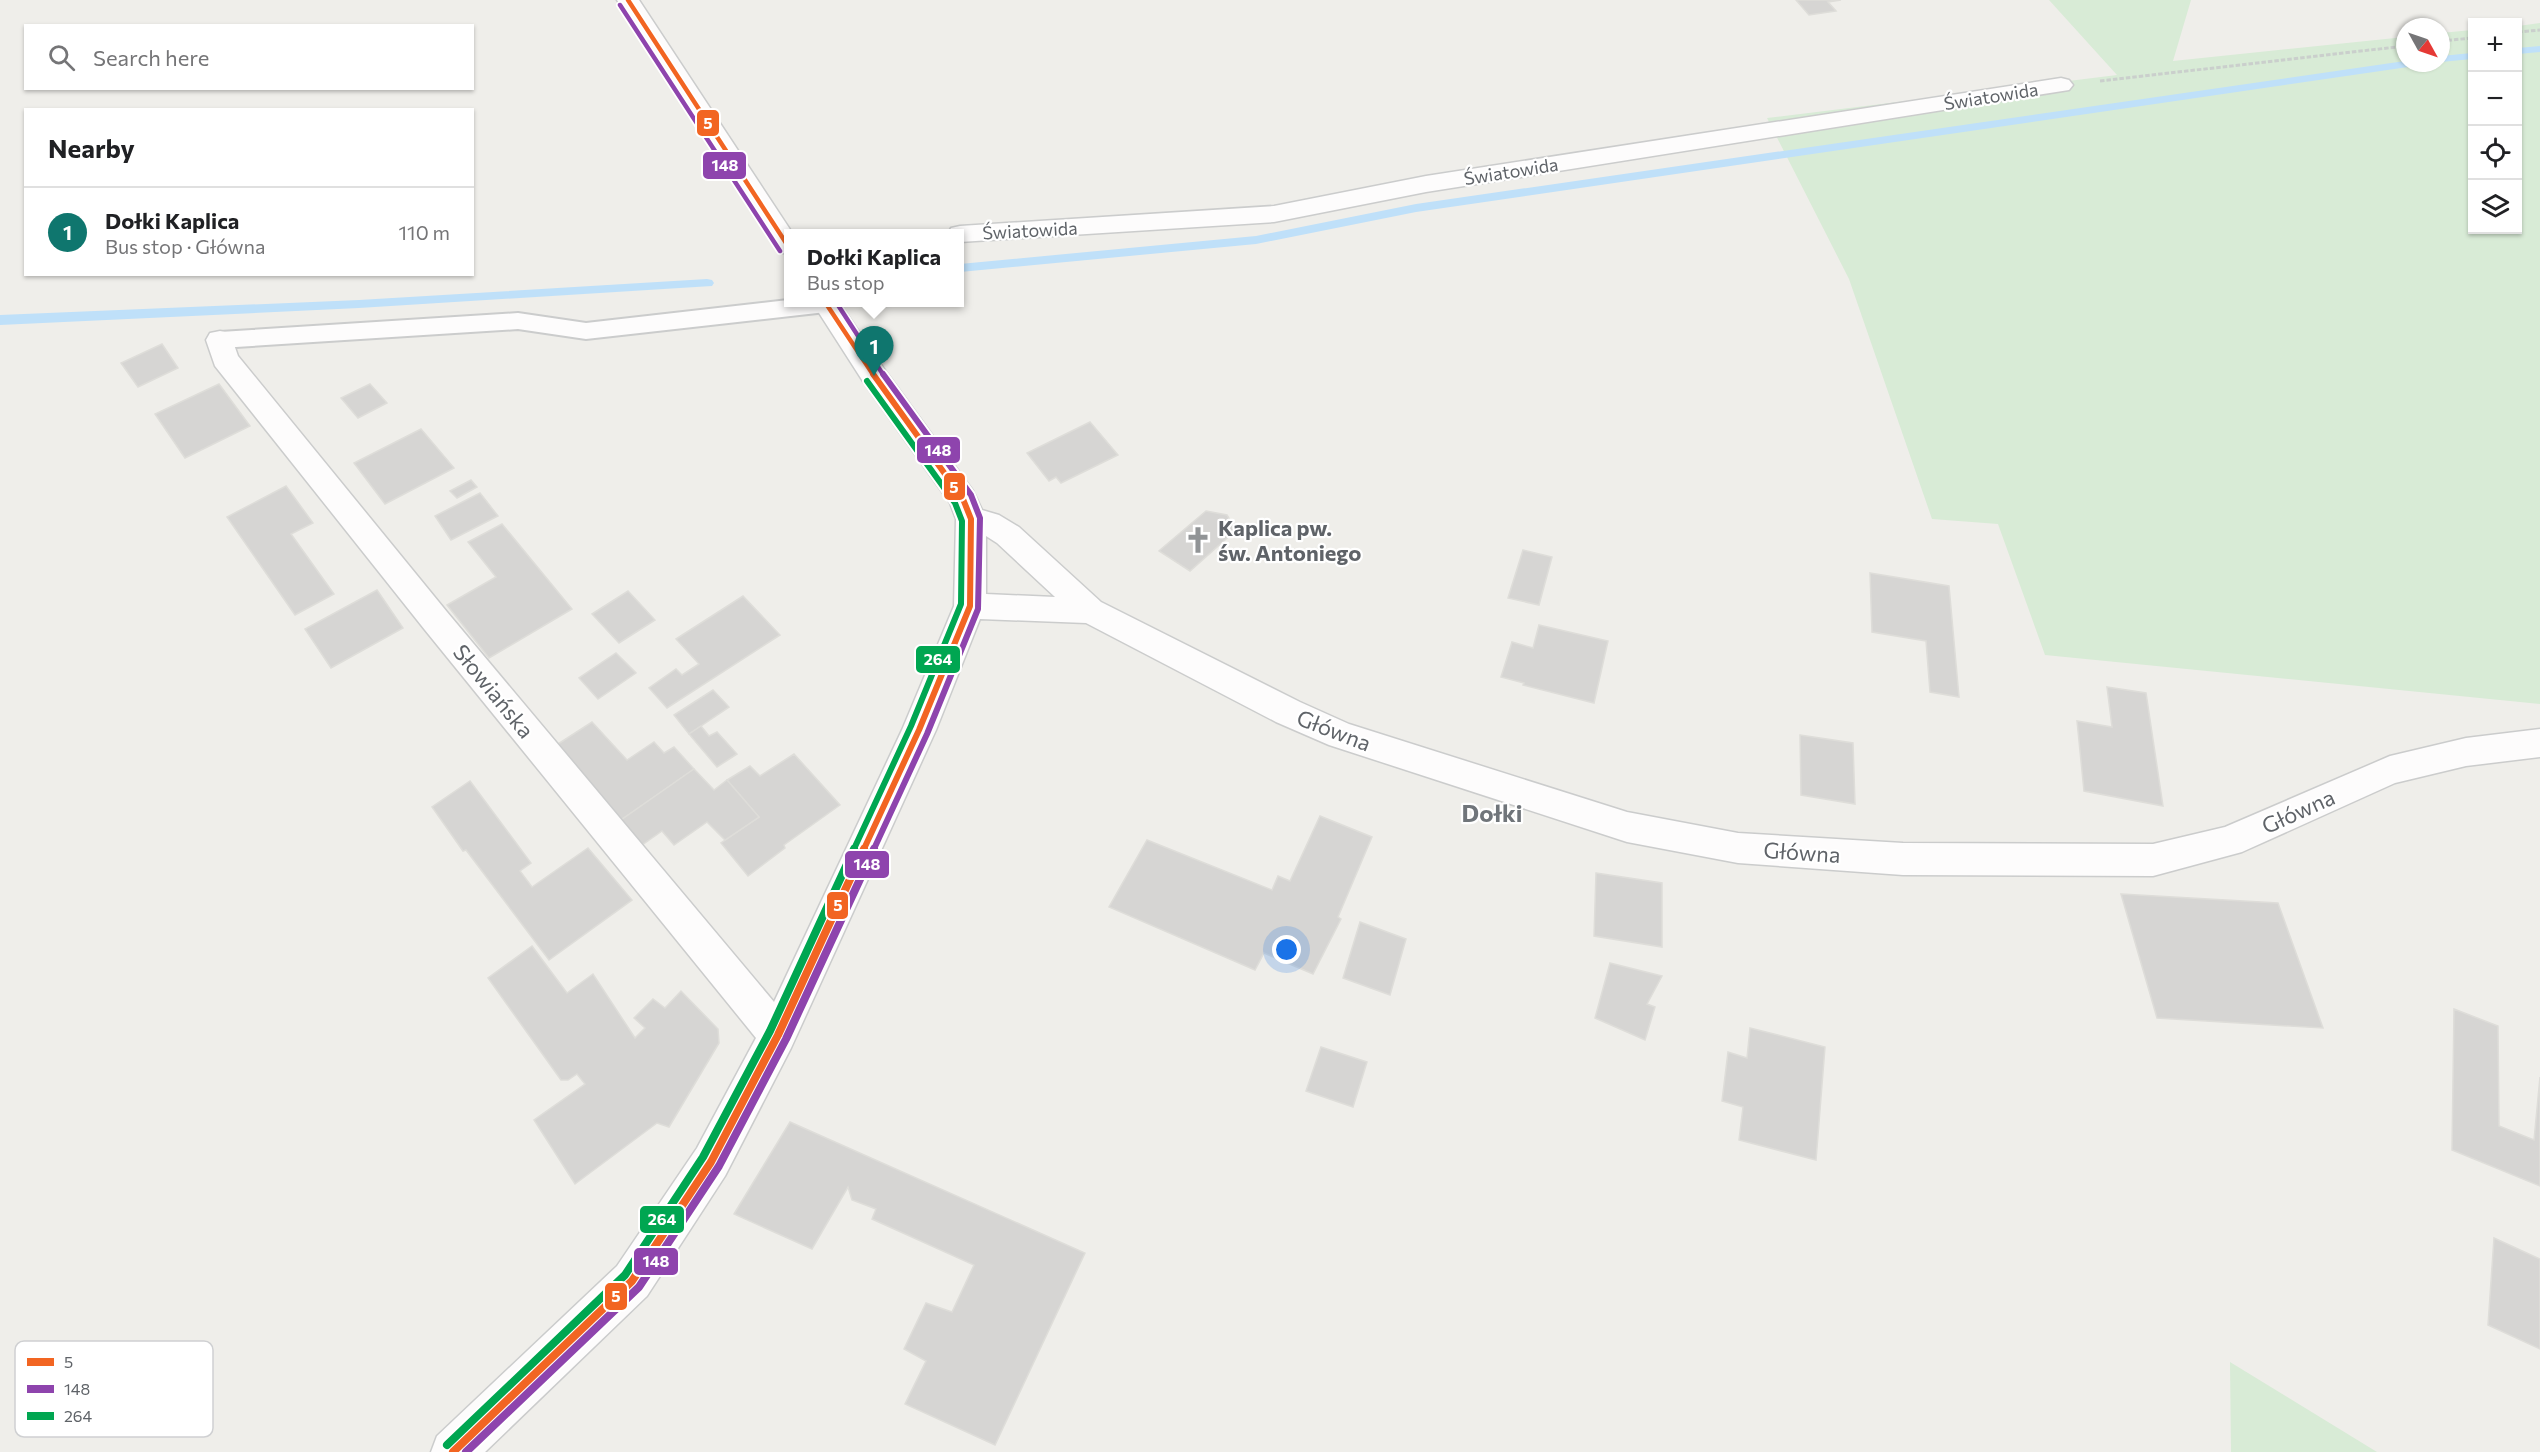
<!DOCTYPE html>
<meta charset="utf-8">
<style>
body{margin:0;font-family:Commissioner,sans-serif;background:#f6f6f6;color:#202124}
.controls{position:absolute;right:18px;top:18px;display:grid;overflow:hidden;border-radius:0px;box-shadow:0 2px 4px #0004}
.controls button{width:54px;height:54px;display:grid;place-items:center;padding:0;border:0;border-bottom:2px solid #e0e0e0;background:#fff;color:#202124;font:30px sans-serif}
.compass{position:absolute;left:2396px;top:18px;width:54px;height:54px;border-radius:50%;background:#fff;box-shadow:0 2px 4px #0004;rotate:130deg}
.you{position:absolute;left:1287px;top:950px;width:21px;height:21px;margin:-15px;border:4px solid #fff;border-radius:50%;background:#1a73e8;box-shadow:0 0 0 9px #1a73e833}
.badge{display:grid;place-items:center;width:39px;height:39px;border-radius:50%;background:#0f766e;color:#fff;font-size:20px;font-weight:700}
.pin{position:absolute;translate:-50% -50px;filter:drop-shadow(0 2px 3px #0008)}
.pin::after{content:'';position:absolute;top:32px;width:21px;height:18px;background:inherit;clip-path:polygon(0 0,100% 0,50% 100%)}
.popup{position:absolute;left:784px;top:229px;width:180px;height:78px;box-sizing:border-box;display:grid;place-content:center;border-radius:0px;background:#fff;filter:drop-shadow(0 2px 4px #0005);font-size:20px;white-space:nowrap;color:#757577}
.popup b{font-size:22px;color:#202124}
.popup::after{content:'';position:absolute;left:50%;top:100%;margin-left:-12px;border:12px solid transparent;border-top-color:#fff}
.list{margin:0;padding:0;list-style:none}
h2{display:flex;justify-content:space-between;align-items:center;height:78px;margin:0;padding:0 24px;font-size:26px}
h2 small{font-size:20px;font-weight:400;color:#757577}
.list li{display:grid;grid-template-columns:39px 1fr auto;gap:18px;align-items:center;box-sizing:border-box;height:90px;padding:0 24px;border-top:2px solid #e0e0e0}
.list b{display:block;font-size:22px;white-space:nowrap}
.list p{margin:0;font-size:20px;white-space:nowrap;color:#757577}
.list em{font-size:20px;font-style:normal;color:#757577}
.icon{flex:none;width:33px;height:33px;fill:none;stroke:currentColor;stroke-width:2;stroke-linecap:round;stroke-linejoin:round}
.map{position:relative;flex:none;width:2540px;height:1452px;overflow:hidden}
.search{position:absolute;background:#fff;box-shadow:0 2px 4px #0004;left:24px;top:24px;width:450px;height:66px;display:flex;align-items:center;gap:15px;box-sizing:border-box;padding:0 21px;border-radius:0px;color:#757577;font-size:22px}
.panel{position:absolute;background:#fff;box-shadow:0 2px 4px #0004;left:24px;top:108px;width:450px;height:168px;border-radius:0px}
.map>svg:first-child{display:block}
.green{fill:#d8ebd6}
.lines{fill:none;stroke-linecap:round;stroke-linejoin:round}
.stream{fill:#bfe0f9;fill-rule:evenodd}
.building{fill:#d6d5d3;stroke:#deddd9;stroke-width:1.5}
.lane-casing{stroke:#cbcccc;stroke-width:4}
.street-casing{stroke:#cbcccc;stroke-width:3}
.path{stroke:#cacfcc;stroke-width:3;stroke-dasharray:4.5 2;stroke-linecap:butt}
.lane{fill:#fdfcfc;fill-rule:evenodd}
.street{fill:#fdfcfc;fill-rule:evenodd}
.bus-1-far2-casing{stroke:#fff;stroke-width:8}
.bus-1-far1-casing{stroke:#fff;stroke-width:10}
.bus-1-casing{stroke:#fff;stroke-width:12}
.bus-2-far2-casing{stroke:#fff;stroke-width:8}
.bus-2-far1-casing{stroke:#fff;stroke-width:10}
.bus-2-casing{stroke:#fff;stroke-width:12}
.bus-3-far1-casing{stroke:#fff;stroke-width:10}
.bus-3-casing{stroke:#fff;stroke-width:12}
.bus-1-far2{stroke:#f26522;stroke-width:4.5}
.bus-1-far1{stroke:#f26522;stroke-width:6}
.bus-1{stroke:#f26522;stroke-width:8}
.bus-2-far2{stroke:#8e44ad;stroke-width:4.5}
.bus-2-far1{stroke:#8e44ad;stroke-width:6}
.bus-2{stroke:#8e44ad;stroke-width:8}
.bus-3-far1{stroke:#00a651;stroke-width:6}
.bus-3{stroke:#00a651;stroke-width:8}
.labels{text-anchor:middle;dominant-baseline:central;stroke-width:4.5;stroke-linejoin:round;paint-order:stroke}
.far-street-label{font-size:18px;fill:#5f6368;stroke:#fff}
.poi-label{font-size:22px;font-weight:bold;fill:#5f6368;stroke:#fff;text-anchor:start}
.street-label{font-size:22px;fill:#5f6368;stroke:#fff}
.neighbourhood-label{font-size:24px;font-weight:bold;fill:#70757a;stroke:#fff}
.key{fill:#fff;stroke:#cfd0d2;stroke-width:1.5}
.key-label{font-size:16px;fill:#5f6368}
.line-badge{stroke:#fff;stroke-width:2}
.badge-label{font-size:16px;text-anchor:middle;font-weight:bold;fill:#fff}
</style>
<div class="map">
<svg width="2540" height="1452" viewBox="0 0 2540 1452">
<rect width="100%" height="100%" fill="#efeeea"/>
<!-- green -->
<g class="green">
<polygon points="2049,0 2191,0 2173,61 2405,37 2405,63 2441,63 2441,33 2472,30 2472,230 2518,230 2518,26 2540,23 2540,704 2045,655 1998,524 1932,519 1849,279 1767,118 2117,75"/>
<polygon points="2230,1362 2377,1452 2231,1452"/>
</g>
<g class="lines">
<!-- stream -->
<g class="stream">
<polygon points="2540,46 2540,52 2518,54 2518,48"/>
<polygon points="2472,53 2472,59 2441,62 2441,56"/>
<polygon points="2405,61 2405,63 2421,63 2415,66 1416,212 1256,244 960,272 960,264 1256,236 1416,204"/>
<polygon points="707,279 712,280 714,283 712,286 359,308 0,325 0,315 359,300"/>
</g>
</g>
<!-- building -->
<g class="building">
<polygon points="1796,0 1841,0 1828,2 1836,11 1809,15"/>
<polygon points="162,344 178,368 138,387 121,363"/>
<polygon points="219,384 250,426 185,458 155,414"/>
<polygon points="370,384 387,403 358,418 341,398"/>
<polygon points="1090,422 1118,455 1061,483 1056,477 1049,481 1027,453"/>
<polygon points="421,429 454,468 385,504 354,463"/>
<polygon points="471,480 477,487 457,498 450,491"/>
<polygon points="286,486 313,523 291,534 334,594 295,615 227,517"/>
<polygon points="480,493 498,516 451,540 435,516"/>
<polygon points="1206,511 1227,515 1236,530 1190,571 1159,551"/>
<polygon points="502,524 572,609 489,658 447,605 496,577 468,542"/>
<polygon points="1523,550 1552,557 1539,605 1508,598"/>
<polygon points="1870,573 1949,586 1959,697 1930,692 1926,641 1872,632"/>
<polygon points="377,590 403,628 331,668 305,629"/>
<polygon points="628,591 655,620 619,643 592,614"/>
<polygon points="743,596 780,635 667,708 649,688 676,669 682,675 699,664 676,639"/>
<polygon points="1539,625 1608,641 1594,703 1523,685 1524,683 1501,677 1512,642 1533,648"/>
<polygon points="616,653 636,673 598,699 579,678"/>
<polygon points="2107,687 2146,693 2163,806 2084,791 2077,721 2112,727"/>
<polygon points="713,690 729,707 689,734 674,715"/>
<polygon points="592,722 627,760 654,742 664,753 674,747 694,769 621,820 558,744"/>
<polygon points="701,726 709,736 717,732 737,754 717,767 689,734"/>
<polygon points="1800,735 1853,743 1855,804 1801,795"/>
<polygon points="794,754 840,805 784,845 785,848 748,876 721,843 759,817 727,780 750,766 760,776"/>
<polygon points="694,769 714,790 727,780 759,817 725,840 707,822 674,845 662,831 642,845 621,820"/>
<polygon points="470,781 531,863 520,871 532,887 588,848 632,900 549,960 466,850 463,851 432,807"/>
<polygon points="1320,816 1372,837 1338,917 1341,919 1313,974 1264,953 1255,970 1109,907 1147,840 1272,890 1278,876 1290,881"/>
<polygon points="1596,873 1662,883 1662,947 1594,936"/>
<polygon points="2121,894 2278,903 2323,1028 2157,1018"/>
<polygon points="1360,922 1406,939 1390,995 1343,978"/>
<polygon points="532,946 567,993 593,974 635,1038 645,1028 634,1018 653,999 665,1008 681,991 718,1029 719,1043 669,1127 657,1123 575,1184 534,1120 585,1084 577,1074 568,1080 561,1080 488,978"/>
<polygon points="1610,963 1662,976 1647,1004 1655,1007 1645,1040 1595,1018"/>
<polygon points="2454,1009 2498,1026 2499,1126 2534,1140 2540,1077 2540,1186 2452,1150"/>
<polygon points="1750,1028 1825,1047 1816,1160 1739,1140 1743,1107 1722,1101 1728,1052 1747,1058"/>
<polygon points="1321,1047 1367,1062 1353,1107 1306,1091"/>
<polygon points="790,1122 1085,1253 995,1445 905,1404 926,1361 904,1349 926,1303 952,1312 974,1265 872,1219 876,1209 852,1200 848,1187 812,1249 734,1214"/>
<polygon points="2494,1238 2540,1259 2540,1349 2488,1325"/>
</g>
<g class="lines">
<defs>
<polygon id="lane" points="788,300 788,302 837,304 834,309 826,312 586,339 518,329 220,348 212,346 208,340 212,334 220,332 518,313 586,323"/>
<g id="street">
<polygon points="617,0 639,0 793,234 788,234 788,254 779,252"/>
<polygon points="2061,78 2069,80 2073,85 2069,90 1426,192 1274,222 960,242 960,234 948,234 951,228 960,226 1274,206 1426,176"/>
<path d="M812,302H839L884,369L973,491L982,510L999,515L1019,527L1101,602L1300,702L1349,724L1627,812L1738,833L1903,843L2153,844L2225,827L2390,756L2466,738L2540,729V757L2466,766L2395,783L2242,852L2153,876L1903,875L1738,863L1627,842L1329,745L1276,722L1086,623L980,619L936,730L791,1048L725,1176L647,1296L485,1452H431L437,1436L617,1266L697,1148L756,1038L425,630L215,366L206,340L210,333L220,331L230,333L238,356L447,612L774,1002L902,730L954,606L956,519L950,503L864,383ZM986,536L997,543L1055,597L986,594Z"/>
</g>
</defs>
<!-- lane casing -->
<use href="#lane" class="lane-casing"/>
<!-- street casing -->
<use href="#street" class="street-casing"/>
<!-- path -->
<g class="path">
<polyline points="2518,32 2540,30"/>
<polyline points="2441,41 2472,38"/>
<polyline points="2100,81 2405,46"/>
</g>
<!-- lane -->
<use href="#lane" class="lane"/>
<!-- street -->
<use href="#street" class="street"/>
<defs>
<g id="bus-1-far2">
<polyline points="628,0 788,246"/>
<polyline points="825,302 874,376"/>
</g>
<polyline id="bus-1-far1" points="863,851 919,730 970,606 971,519 963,499 873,374"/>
<polyline id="bus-1" points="453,1452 632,1281 711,1162 778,1035 864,849"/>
<g id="bus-2-far2">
<polyline points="620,5 780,251"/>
<polyline points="836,302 884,376"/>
</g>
<polyline id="bus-2-far1" points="873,851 927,734 978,609 980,518 971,495 883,374"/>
<polyline id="bus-2" points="466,1452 639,1287 719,1166 786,1039 874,849"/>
<polyline id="bus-3-far1" points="853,851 911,726 961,604 962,521 955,503 867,381"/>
<polyline id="bus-3" points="447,1445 625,1275 703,1157 770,1031 854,849"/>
</defs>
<!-- bus-1-far2 casing -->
<use href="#bus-1-far2" class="bus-1-far2-casing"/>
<!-- bus-1-far1 casing -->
<use href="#bus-1-far1" class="bus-1-far1-casing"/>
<!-- bus-1 casing -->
<use href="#bus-1" class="bus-1-casing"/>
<!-- bus-2-far2 casing -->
<use href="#bus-2-far2" class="bus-2-far2-casing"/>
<!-- bus-2-far1 casing -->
<use href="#bus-2-far1" class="bus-2-far1-casing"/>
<!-- bus-2 casing -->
<use href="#bus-2" class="bus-2-casing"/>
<!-- bus-3-far1 casing -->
<use href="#bus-3-far1" class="bus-3-far1-casing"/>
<!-- bus-3 casing -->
<use href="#bus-3" class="bus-3-casing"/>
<!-- bus-1-far2 -->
<use href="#bus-1-far2" class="bus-1-far2"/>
<!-- bus-1-far1 -->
<use href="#bus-1-far1" class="bus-1-far1"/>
<!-- bus-1 -->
<use href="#bus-1" class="bus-1"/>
<!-- bus-2-far2 -->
<use href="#bus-2-far2" class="bus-2-far2"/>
<!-- bus-2-far1 -->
<use href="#bus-2-far1" class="bus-2-far1"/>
<!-- bus-2 -->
<use href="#bus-2" class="bus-2"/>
<!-- bus-3-far1 -->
<use href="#bus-3-far1" class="bus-3-far1"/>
<!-- bus-3 -->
<use href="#bus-3" class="bus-3"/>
</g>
<!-- icons -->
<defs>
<symbol id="church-bare" viewBox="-9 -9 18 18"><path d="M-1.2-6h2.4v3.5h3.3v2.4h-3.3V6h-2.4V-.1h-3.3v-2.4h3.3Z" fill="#919496" stroke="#fff" stroke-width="2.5" paint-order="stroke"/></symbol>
</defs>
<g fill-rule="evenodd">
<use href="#church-bare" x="1179" y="521" width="38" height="38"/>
</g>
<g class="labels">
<!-- far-street labels -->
<g class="far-street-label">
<text transform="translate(1991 96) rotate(-9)">Światowida</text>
<text transform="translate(1511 171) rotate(-9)">Światowida</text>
<text transform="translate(1030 230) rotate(-3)">Światowida</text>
</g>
<!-- poi labels -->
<g class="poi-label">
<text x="1218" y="527">Kaplica pw.<tspan x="1218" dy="25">św. Antoniego</tspan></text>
</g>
<!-- street labels -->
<g class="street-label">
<text transform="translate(494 691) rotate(51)">Słowiańska</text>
<text transform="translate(1334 730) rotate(21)">Główna</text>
<text transform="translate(2298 811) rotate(-24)">Główna</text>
<text transform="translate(1802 852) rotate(4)">Główna</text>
</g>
<!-- neighbourhood labels -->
<g class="neighbourhood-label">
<text x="1492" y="812">Dołki</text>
</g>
</g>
<!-- legend -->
<rect x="15" y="1341" width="198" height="96" rx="9" class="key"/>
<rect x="27" y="1358" width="27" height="8" fill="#f26522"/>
<rect x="27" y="1385" width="27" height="8" fill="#8e44ad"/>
<rect x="27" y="1412" width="27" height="8" fill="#00a651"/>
<g class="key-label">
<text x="64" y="1368">5</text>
<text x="64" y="1395">148</text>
<text x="64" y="1422">264</text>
</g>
<g class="line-badge">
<rect x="696" y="109" width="24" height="28" rx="6" fill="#f26522"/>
<rect x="702" y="151" width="45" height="29" rx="6" fill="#8e44ad"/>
<rect x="916" y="436" width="45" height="28" rx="6" fill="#8e44ad"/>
<rect x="943" y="472" width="23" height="29" rx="6" fill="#f26522"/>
<rect x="915" y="645" width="46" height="29" rx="6" fill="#00a651"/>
<rect x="844" y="850" width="46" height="29" rx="6" fill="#8e44ad"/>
<rect x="826" y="891" width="23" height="29" rx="6" fill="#f26522"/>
<rect x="639" y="1205" width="46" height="29" rx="6" fill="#00a651"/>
<rect x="633" y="1247" width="46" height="29" rx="6" fill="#8e44ad"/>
<rect x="604" y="1282" width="24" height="29" rx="6" fill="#f26522"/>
</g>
<g class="badge-label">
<text x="708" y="129">5</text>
<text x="725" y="171">148</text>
<text x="938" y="456">148</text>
<text x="954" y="493">5</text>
<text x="938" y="665">264</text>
<text x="867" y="870">148</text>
<text x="838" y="911">5</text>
<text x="662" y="1225">264</text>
<text x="656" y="1267">148</text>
<text x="616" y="1302">5</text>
</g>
</svg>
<div class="controls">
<button>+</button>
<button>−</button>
<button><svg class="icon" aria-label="locate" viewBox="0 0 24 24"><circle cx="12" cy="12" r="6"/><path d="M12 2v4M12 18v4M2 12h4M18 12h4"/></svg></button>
<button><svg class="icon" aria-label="layers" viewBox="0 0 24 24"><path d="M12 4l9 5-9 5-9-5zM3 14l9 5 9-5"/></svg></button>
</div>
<svg class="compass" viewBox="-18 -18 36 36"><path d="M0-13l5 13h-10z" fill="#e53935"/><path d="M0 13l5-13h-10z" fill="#757577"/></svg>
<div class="you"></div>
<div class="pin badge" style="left:874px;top:376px">1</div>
<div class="popup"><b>Dołki Kaplica</b>Bus stop</div>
<div class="search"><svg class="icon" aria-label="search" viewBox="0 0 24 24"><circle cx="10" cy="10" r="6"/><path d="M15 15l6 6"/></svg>Search here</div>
<section class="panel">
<h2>Nearby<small></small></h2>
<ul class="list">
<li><span class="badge">1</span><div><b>Dołki Kaplica</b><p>Bus stop · Główna</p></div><em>110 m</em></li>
</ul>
</section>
</div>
